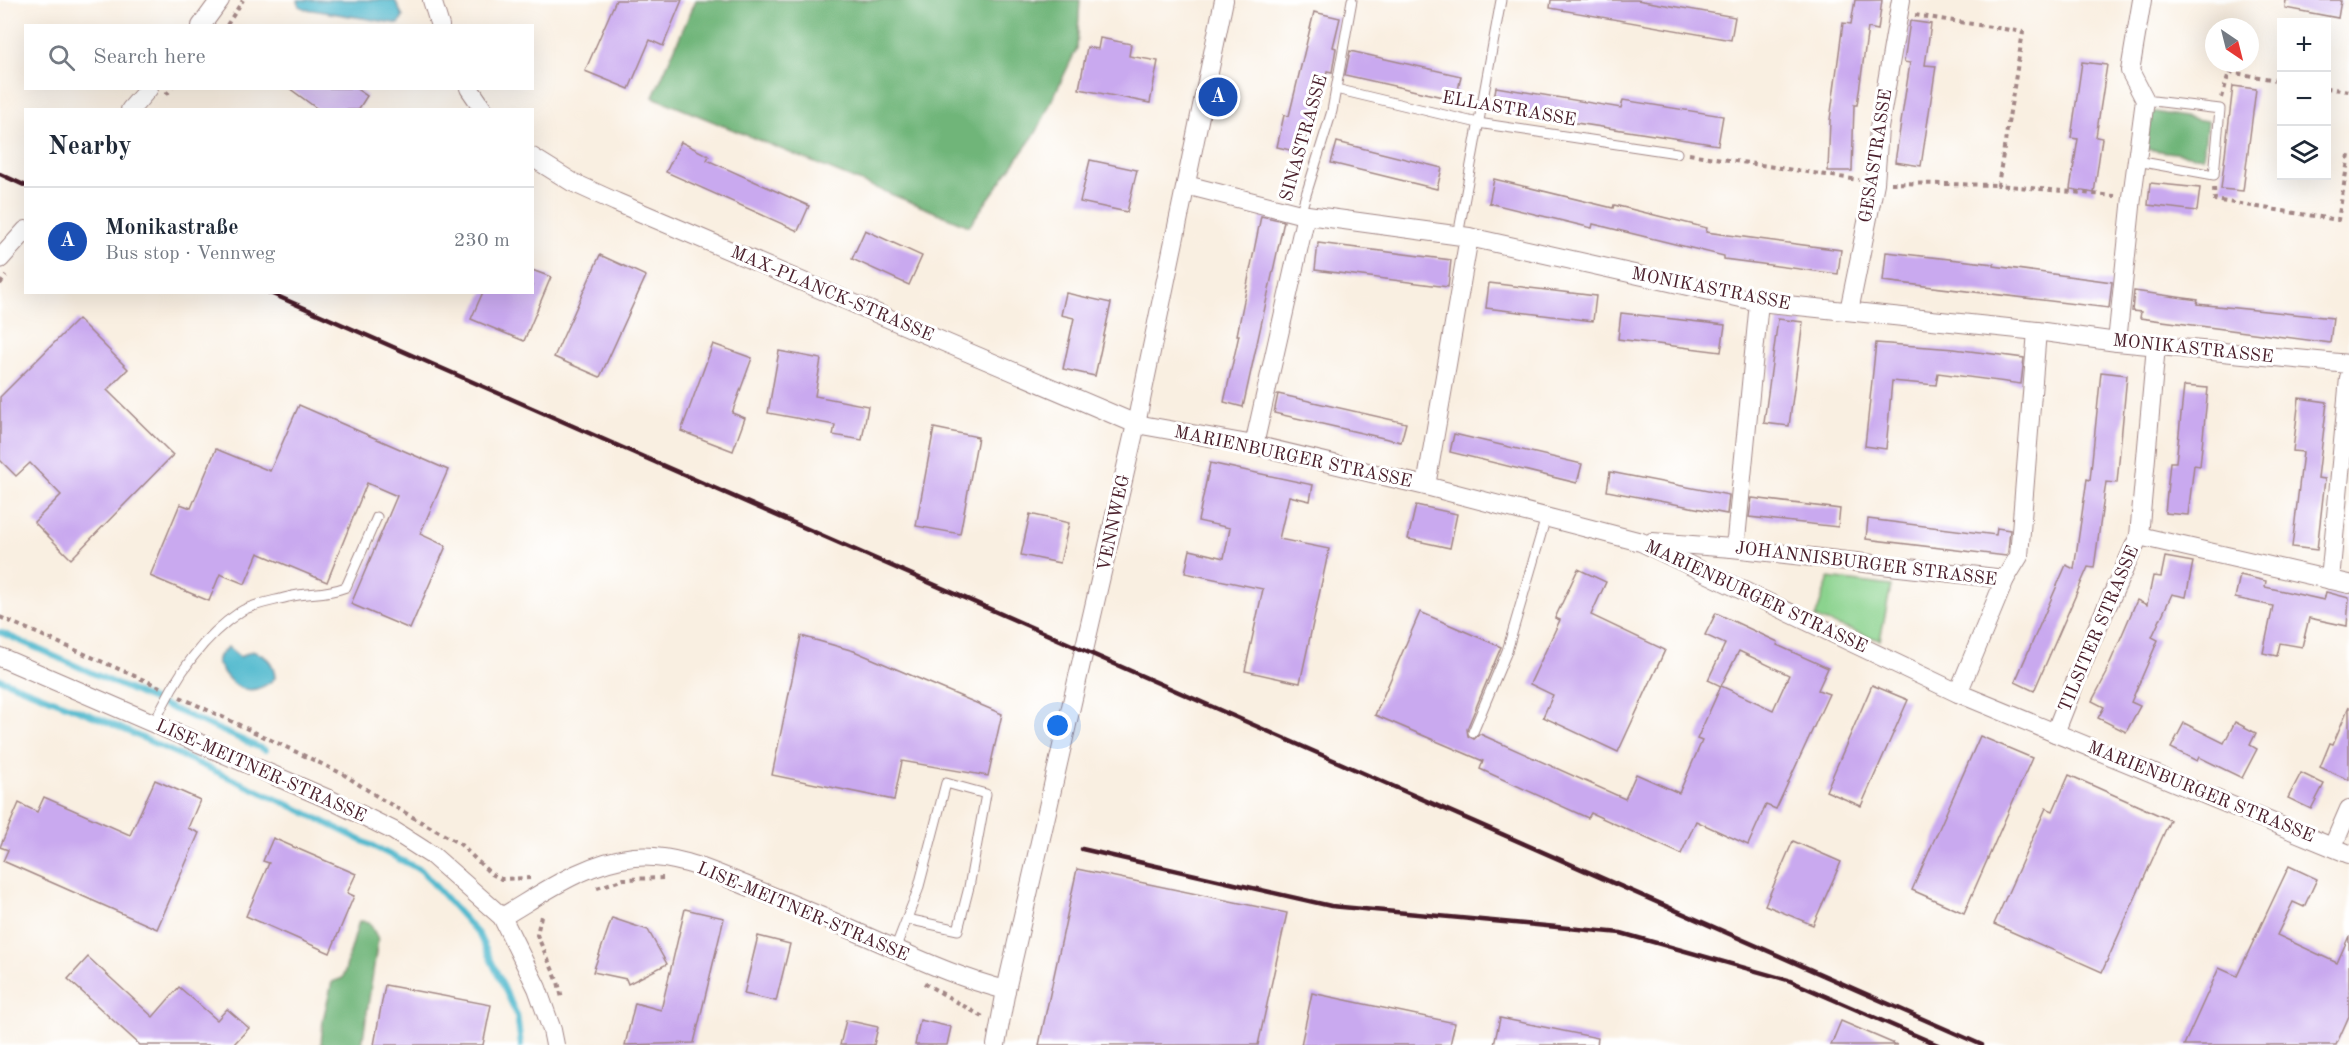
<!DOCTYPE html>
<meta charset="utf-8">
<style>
body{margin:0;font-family:"Old Standard TT",serif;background:#f6f6f7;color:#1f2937}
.controls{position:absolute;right:18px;top:18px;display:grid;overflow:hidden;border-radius:0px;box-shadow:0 6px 24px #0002}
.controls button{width:54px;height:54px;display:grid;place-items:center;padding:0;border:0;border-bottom:2px solid #e0e1e3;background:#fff;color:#1f2937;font:30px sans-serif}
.compass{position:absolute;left:2205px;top:18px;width:54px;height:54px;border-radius:50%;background:#fff;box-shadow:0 6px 24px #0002;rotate:145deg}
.you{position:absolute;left:1058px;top:726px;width:21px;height:21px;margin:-15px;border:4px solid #fff;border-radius:50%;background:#1a73e8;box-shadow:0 0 0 9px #1a73e833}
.badge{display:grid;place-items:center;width:39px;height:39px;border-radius:50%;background:#d93025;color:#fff;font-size:20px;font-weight:700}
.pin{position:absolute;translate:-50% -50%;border:3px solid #fff;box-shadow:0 2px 6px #0006}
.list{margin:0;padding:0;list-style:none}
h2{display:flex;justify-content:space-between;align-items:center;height:78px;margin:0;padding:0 24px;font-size:26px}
h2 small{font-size:20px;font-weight:400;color:#747a83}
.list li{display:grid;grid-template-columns:39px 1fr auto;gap:18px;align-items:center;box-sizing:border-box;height:108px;padding:0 24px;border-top:2px solid #e0e1e3}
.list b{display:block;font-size:22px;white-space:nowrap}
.list p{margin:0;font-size:20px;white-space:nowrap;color:#747a83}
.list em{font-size:20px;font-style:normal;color:#747a83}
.icon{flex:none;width:33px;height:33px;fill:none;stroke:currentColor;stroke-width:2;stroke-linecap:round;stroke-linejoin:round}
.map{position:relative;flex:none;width:2349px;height:1045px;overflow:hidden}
.search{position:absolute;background:#fff;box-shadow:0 6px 24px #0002;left:24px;top:24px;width:510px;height:66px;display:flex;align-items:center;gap:15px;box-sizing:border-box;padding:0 21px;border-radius:0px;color:#747a83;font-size:22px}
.panel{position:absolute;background:#fff;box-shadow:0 6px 24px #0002;left:24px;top:108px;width:510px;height:186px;border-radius:0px}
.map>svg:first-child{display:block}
.green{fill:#8bd38e;stroke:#6a795c;stroke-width:1.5}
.forest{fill:#70b579;stroke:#5d6a52;stroke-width:1.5}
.water{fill:#51b9ce;stroke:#4e6c7c;stroke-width:1.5}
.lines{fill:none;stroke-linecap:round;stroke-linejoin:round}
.stream{stroke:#51b9ce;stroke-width:6}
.building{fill:#c9a9ef;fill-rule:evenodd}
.service-casing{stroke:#a28786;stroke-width:11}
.minor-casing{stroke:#a28786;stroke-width:20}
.path{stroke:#a28786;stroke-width:4;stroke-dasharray:4.5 4.5;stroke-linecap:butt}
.service{stroke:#fff;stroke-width:9}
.minor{stroke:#fff;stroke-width:18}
.rail{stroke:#4a1f2b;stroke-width:4.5}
.labels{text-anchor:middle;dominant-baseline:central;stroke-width:6;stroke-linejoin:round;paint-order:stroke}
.street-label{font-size:18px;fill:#4a1f2b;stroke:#fff}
</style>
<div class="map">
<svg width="2349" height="1045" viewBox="0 0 2349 1045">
<rect width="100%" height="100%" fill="#fff"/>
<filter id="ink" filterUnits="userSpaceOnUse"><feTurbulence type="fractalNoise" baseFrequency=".0167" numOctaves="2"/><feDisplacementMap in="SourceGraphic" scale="12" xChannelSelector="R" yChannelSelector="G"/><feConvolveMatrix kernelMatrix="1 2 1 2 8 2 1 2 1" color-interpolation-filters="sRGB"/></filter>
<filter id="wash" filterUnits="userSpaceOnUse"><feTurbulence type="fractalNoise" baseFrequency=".008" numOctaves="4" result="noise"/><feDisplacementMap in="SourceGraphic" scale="24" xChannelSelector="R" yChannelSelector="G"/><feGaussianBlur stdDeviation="1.35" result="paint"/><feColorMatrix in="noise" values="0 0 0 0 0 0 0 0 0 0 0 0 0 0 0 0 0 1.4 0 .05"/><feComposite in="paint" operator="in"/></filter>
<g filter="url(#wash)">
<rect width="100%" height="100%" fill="#f9efe1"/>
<!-- green -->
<polygon class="green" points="1829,578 1891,586 1880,640 1815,618"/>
<!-- forest -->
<g class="forest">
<polygon points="696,0 1080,0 1077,48 1037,131 969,226 653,97"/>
<polygon points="2150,111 2207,121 2203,157 2146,149"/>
<polygon points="359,921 369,922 378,939 362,1045 321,1045 323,1020 332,982 343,978"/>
</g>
<!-- water -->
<g class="water">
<polygon points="298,0 395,0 403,17 399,24 306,9 299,6"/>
<path d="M228,647L240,657L252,651C267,656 274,662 275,678C251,700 231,689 217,662L219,656Z"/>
</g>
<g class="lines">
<!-- stream -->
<g class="stream">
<polyline points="0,632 265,750"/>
<polyline points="0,679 103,720 298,809 421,870 479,935 517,1015 521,1045"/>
</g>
</g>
<g id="blocks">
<!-- building -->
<g class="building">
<polygon points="616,0 682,0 663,46 650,40 629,89 585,71"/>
<polygon points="1551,0 1637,0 1735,17 1731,40 1550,8"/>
<polygon points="1855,0 1882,0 1878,30 1868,28 1857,105 1854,105 1852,171 1828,171 1830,120 1843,23 1851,24"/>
<polygon points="2286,0 2341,0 2338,18 2285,8"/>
<polygon points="1314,12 1340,18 1333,47 1336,48 1332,72 1327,71 1315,122 1311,121 1303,153 1277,147 1284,115 1289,116"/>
<polygon points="1910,21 1931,24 1925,65 1936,66 1921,166 1895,162 1910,63 1904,62"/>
<polygon points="1100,38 1131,44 1129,56 1158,61 1150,103 1079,89 1087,47 1098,49"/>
<polygon points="1350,51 1461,76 1456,100 1345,75"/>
<polygon points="2082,62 2107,65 2096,137 2102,138 2094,193 2070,189 2078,139 2071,138"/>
<polygon points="2233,86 2256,89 2243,191 2221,189"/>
<polygon points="1496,87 1621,108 1623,100 1723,116 1718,145 1492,110"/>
<polygon points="289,88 355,88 367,96 358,110 319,110"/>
<polygon points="681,142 709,156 707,160 809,206 798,231 666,172"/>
<polygon points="1337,142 1442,168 1437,189 1331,163"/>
<polygon points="1090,160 1137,170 1127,212 1080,202"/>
<polygon points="1494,179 1613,208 1614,205 1707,228 1706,232 1841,250 1838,274 1724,259 1724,256 1593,224 1592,228 1489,203"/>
<polygon points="2150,183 2200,188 2197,211 2148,205"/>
<polygon points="1261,216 1284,221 1243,407 1224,402 1239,335 1237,335"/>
<polygon points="865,230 922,256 909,285 852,259"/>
<polygon points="1318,243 1451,260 1448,287 1315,270"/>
<polygon points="1886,252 1994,264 1994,266 2112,282 2109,308 1883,281"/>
<polygon points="600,255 646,276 600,377 554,357"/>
<polygon points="532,270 551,277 524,341 471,319 483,292 532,292"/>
<polygon points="1489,283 1596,296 1593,321 1486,308"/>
<polygon points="2134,291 2198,300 2197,304 2333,318 2330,343 2140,318 2141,312 2132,311"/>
<polygon points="1066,293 1111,303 1095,376 1063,369 1074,318 1061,315"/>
<polygon points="1621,313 1725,325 1721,352 1618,339"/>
<polygon points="78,319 128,369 107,390 173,455 71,559 34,522 61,495 30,463 16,476 0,460 0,397"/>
<polygon points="1778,319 1803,322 1789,426 1764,423"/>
<polygon points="1876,343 1954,349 2024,358 2021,384 1938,373 1936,385 1892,381 1886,449 1865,446"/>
<polygon points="713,344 752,358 732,413 745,418 733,451 681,431"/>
<polygon points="779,351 821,359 815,396 868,406 862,440 833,435 835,425 768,413"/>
<polygon points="2101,372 2127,375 2117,483 2106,482 2094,568 2088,567 2034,691 2015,682 2066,565 2074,569 2087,479 2090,480"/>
<polygon points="2184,386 2208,388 2200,466 2194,465 2188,515 2165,513 2170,462 2176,462"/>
<polygon points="1278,394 1406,423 1401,442 1274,413"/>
<polygon points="2299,398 2327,402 2318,478 2325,479 2317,550 2292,547 2303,452 2293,451"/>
<polygon points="299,405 448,470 420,534 446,546 410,629 351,604 397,496 367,483 327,582 258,553 245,584 220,574 209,601 150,576 180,504 191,508 216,449 270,471"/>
<polygon points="934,428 978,437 960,534 916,526"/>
<polygon points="1454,434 1582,464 1577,483 1450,452"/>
<polygon points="1210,463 1313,485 1310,501 1289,496 1279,539 1329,549 1300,683 1245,671 1263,589 1185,573 1190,550 1224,558 1230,528 1198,521"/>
<polygon points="1610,472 1729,495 1727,514 1607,491"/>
<polygon points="1752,498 1840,509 1838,527 1749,517"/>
<polygon points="1416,505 1457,514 1450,548 1408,539"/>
<polygon points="1030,514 1069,523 1060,563 1021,555"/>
<polygon points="1868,519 1996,535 1997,528 2010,530 2008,552 2006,556 1866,539"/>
<polygon points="2165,557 2193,562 2186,597 2172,594 2152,637 2158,640 2131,702 2140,706 2126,732 2098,718 2104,707 2092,701 2107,673 2106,672 2137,600 2147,605 2153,576 2161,577"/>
<polygon points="1578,569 1606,582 1591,615 1665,650 1618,752 1543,717 1553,695 1530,684 1560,620 1555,618"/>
<polygon points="2240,575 2266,581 2265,587 2324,600 2326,592 2349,598 2347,626 2309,618 2302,647 2280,643 2277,656 2263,653 2273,606 2235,598"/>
<path d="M1420,612L1501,647L1467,729L1468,736L1474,739L1480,734L1625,799L1636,774L1679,793L1702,741L1697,739L1721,686L1708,680L1725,644L1705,635L1716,613L1778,642L1777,645L1828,668L1818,690L1829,694L1776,809L1766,805L1748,845L1696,821L1681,854L1591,813L1588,818L1480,769L1483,761L1375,715ZM1739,651L1789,675L1773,710L1721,686Z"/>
<polygon points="801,636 854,651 1002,714 988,776 902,761 894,800 772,775"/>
<polygon points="1872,685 1908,700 1861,806 1826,791"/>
<polygon points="2349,706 2349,780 2320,767 2330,743 2333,744"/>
<polygon points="2235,722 2256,733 2250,745 2257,749 2242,778 2199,757 2197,761 2171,748 2184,723 2224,743"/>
<polygon points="1980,736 2032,758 1964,913 1912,890"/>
<polygon points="2301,773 2324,784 2311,809 2288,798"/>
<polygon points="2069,775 2170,820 2102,972 1994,924 2046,808 2053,811"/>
<polygon points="155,780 200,800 188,828 199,833 157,929 3,861 8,850 0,847 19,803 37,812 44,797 130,835"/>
<polygon points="273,838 356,874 347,893 354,896 330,953 246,916 269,863 263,861"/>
<polygon points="1793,841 1841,862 1813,925 1765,905"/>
<polygon points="2289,866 2317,879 2304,907 2293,902 2277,935 2337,963 2349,936 2349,1016 2336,1045 2184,1045 2219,968 2237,976"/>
<polygon points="1077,869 1287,913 1258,1045 1039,1045"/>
<polygon points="685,909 724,918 694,1043 625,1045 635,1003 661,1010"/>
<polygon points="612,918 648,930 667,964 628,984 626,979 593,972"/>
<polygon points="758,936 790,944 776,1001 744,994"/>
<polygon points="88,957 153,1017 179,987 217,1020 227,1009 249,1028 233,1045 140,1045 68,979"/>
<polygon points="385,985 491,1005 483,1045 374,1045"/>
<polygon points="1312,993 1455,1023 1450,1045 1301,1045"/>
<polygon points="1500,1018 1598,1038 1597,1045 1494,1045"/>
<polygon points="846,1020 878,1027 874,1045 840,1045"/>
<polygon points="920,1020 951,1027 947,1045 915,1045"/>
<polygon points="1841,1021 1897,1045 1831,1045"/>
</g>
</g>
</g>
<g filter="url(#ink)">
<use href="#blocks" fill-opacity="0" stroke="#a28786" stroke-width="1.5"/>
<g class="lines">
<defs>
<g id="service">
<polyline points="1336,89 1478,123 1677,153"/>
<polyline points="2137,161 2214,175 2220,109 2145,100"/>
<polyline points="1300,214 1332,111 1352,0"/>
<polyline points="1458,236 1501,0"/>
<path d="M154,724C173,681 199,639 240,612C252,604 274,601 288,597C309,592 325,595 346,587L377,517"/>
<polyline points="1473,732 1507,651 1546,517"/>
<polyline points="895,949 918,890 946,783 986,794 969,887 958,930 907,919"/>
</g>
<g id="minor">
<polyline points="432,0 440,26"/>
<polyline points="201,26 220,0"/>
<polyline points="469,88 484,110"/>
<polyline points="130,110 149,88"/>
<polyline points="532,157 572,182 616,202 1136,424 1254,445 1426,486 1641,542 1958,693 2349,854"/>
<polyline points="1186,185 1300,214 1469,237 1759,302 2037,331 2117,342 2349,364"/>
<polyline points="0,259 26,230"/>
<polyline points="1849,311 1875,183 1879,128 1901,0"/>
<polyline points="2117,342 2132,197 2145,100 2130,71 2142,0"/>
<polyline points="1254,445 1306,215"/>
<polyline points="1426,486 1469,237"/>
<polyline points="2139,536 2349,584"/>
<polyline points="1652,542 1732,548 2005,579 1958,693"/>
<polyline points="1732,548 1736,539 1759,302"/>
<polyline points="2005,579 2019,556 2037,331"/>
<polyline points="2330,580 2349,378"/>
<polyline points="0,657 333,801 394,831 433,856 502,917 537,988 552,1030 555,1045"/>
<polyline points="2055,733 2093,637 2139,536 2156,346"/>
<polyline points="2333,846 2349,809"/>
<path d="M502,917C543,893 585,862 634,857C675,853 715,873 752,888C799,906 845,927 891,947C929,964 966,980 1006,990"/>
<polyline points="996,1045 1006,990 1136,424 1224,0"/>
</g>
</defs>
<!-- service casing -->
<use href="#service" class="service-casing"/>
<!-- minor casing -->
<use href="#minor" class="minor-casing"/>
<!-- path -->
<g class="path">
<polyline points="1915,15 2023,32 1998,185 2115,196"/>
<polyline points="227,25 243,0"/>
<polyline points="2326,88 2349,91"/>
<polyline points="166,95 172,88"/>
<polyline points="2222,98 2229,72 2282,81"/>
<polyline points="1689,154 1859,180"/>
<polyline points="1891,183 1998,185"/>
<polyline points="2214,188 2215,200 2338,220 2349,155"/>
<polyline points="0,284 6,276"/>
<polyline points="0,617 160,687"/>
<polyline points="180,697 343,774 381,799 460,844 490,873 501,879 530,878"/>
<polyline points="597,888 624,879 666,878"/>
<polyline points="541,916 537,935 558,982 562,998"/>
<polyline points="924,983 983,1017"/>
</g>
<!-- service -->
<use href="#service" class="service"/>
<!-- minor -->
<use href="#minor" class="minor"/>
<!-- rail -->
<g class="rail">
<polyline points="0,174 26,186"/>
<polyline points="268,292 1982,1045"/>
<polyline points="1082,849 1331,906 1621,933 1788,980 1938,1045"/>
</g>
</g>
</g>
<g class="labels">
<!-- street labels -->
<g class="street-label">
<text transform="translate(1509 109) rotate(10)">ELLASTRASSE</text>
<text transform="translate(1304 138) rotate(-74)">SINASTRASSE</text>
<text transform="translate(1876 156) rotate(-81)">GESASTRASSE</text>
<text transform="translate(1711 289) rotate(11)">MONIKASTRASSE</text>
<text transform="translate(832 294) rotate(23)">MAX-PLANCK-STRASSE</text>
<text transform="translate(2193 349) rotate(6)">MONIKASTRASSE</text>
<text transform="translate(1293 457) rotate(12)">MARIENBURGER STRASSE</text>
<text transform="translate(1114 523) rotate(-78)">VENNWEG</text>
<text transform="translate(1866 564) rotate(7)">JOHANNISBURGER STRASSE</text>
<text transform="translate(1756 597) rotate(25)">MARIENBURGER STRASSE</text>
<text transform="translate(2099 629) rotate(-67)">TILSITER STRASSE</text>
<text transform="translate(261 771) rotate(24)">LISE-MEITNER-STRASSE</text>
<text transform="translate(2201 792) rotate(22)">MARIENBURGER STRASSE</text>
<text transform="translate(803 912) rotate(23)">LISE-MEITNER-STRASSE</text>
</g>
</g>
</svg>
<div class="controls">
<button>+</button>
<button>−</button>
<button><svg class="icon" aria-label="layers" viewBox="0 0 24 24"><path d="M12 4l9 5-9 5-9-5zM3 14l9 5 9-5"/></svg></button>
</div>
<svg class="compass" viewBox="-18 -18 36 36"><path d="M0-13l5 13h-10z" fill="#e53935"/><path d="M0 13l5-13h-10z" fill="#747a83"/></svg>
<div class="you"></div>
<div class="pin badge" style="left:1218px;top:97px;background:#1a4fb4">A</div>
<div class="search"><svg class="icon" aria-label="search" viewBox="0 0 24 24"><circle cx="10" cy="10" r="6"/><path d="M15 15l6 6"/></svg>Search here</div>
<section class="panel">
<h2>Nearby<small></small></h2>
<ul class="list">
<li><span class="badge" style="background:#1a4fb4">A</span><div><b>Monikastraße</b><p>Bus stop · Vennweg</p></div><em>230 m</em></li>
</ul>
</section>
</div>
